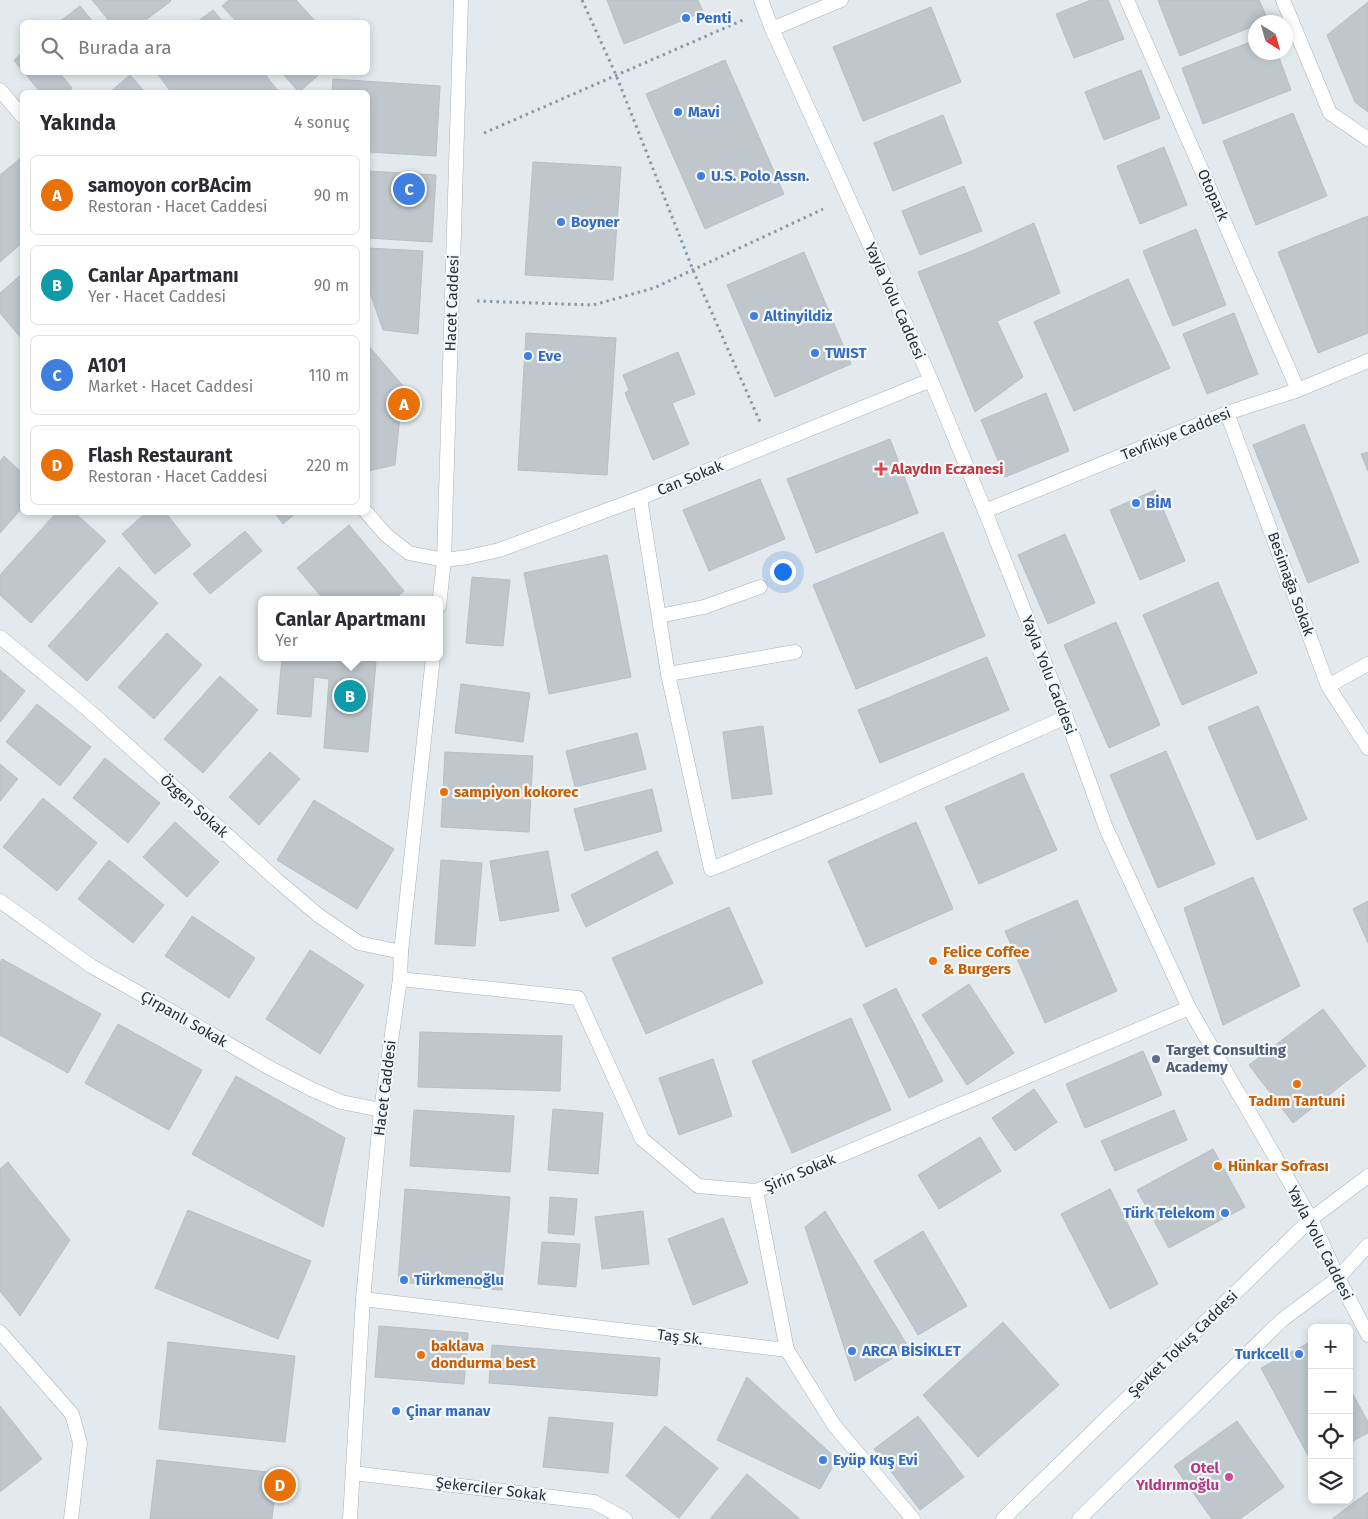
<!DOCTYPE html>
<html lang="tr">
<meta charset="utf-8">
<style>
body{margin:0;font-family:"Fira Sans",sans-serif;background:#f2f2f3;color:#2b2b33}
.controls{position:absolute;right:15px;bottom:15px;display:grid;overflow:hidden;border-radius:8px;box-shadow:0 2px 8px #0003}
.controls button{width:45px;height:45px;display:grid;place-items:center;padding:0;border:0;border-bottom:1px solid #e1e1e2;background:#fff;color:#2b2b33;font:25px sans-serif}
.compass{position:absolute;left:1248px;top:15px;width:45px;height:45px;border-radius:50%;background:#fff;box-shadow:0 2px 8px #0003;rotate:143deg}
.you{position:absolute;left:782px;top:571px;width:18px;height:18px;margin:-12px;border:4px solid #fff;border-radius:50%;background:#1a73e8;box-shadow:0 0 0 8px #1a73e833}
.badge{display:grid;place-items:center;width:32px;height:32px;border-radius:50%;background:#ea580c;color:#fff;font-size:16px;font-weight:700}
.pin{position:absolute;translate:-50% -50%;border:2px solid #fff;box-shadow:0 1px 5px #0006}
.popup{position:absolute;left:258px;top:596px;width:185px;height:65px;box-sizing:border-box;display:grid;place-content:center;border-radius:8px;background:#fff;filter:drop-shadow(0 1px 4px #0005);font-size:16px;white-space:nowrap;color:#7c7c81}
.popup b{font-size:19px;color:#2b2b33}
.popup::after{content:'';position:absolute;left:50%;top:100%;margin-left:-10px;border:10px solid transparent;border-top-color:#fff}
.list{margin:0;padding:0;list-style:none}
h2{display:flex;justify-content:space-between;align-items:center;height:65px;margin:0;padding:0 20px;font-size:21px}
h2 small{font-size:16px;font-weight:400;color:#7c7c81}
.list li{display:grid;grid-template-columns:32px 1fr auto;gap:15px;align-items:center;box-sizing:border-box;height:80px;margin:0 10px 10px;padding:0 10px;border:1px solid #e1e1e2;border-radius:8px}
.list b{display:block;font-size:19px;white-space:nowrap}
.list p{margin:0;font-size:16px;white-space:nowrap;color:#7c7c81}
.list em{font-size:16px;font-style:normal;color:#7c7c81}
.icon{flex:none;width:28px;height:28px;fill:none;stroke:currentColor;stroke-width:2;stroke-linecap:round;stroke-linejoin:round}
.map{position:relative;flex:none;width:1368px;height:1519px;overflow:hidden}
.search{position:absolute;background:#fff;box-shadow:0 2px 8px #0003;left:20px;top:20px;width:350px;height:55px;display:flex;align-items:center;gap:12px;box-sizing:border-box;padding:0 18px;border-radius:8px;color:#7c7c81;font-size:19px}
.panel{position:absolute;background:#fff;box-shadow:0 2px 8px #0003;left:20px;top:90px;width:350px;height:425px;border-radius:8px}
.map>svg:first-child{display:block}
.building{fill:#c0c7cc;stroke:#b6bfc5}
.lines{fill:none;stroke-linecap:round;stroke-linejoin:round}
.service-casing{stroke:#aab1b7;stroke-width:15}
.minor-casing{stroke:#aab1b7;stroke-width:15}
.tertiary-casing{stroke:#aab1b7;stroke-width:15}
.secondary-casing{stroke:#a8b3bc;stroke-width:15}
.path{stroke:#879aac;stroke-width:3;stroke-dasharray:2.5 4;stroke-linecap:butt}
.service{stroke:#fff;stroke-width:14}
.minor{stroke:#fff;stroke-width:14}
.tertiary{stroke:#fff;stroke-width:14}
.secondary{stroke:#fff;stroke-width:14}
.shop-dot{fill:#3f7fe0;stroke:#f3f7f8;stroke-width:2}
.health-dot{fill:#e0444e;stroke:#f3f7f8;stroke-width:2}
.food-dot{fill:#e8710a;stroke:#f3f7f8;stroke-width:2}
.service-dot{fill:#5c6f8a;stroke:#f3f7f8;stroke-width:2}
.hotel-dot{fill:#d1479c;stroke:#f3f7f8;stroke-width:2}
.labels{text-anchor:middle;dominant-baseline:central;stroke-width:4.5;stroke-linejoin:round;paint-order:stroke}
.shop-label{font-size:15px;font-weight:bold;fill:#366cbe;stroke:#f3f7f8;text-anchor:start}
.street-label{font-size:15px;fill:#242f3b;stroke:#f3f7f8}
.health-label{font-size:15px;font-weight:bold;fill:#be3a42;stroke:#f3f7f8;text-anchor:start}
.food-label{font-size:15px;font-weight:bold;fill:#c56008;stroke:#f3f7f8;text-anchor:start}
.service-label{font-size:15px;font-weight:bold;fill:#4e5e75;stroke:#f3f7f8;text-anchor:start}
.hotel-label{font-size:15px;font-weight:bold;fill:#b23c85;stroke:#f3f7f8;text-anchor:end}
</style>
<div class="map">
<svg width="1368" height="1519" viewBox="0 0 1368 1519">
<rect width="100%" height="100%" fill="#e3e9ec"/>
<!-- building -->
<g class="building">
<polygon points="92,0 170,0 171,1 143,22 110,22"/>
<polygon points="229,0 296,0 316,22 237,22 222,6"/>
<polygon points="607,0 698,0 703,12 624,44"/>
<polygon points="1091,0 1108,0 1124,39 1074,58 1056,14"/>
<polygon points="1158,0 1259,0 1268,20 1262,22 1256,22 1256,25 1180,56"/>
<polygon points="1368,2 1368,112 1355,102 1327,35"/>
<polygon points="80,6 93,22 59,22"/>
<polygon points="931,7 961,82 863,121 833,47"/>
<polygon points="213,10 223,22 197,22"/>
<polygon points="1256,40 1256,52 1277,52 1291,90 1203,124 1182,68"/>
<polygon points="22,53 22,71 14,60"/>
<polygon points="725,60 784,194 705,229 646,94"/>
<polygon points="1141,70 1160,118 1104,140 1085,92"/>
<polygon points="24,72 59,72 72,88 67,92 40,92"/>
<polygon points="156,72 263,72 279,92 171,92"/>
<polygon points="281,72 322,72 299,92"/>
<polygon points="130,75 145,92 110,92"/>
<polygon points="333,79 440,86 436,156 368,152 368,92 332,92"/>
<polygon points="1293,113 1327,196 1256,225 1223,141"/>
<polygon points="943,115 962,163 893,191 874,143"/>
<polygon points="1164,147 1187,205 1140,224 1117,166"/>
<polygon points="22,157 22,243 0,262 0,175"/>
<polygon points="533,162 621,167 613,280 525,275"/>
<polygon points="368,171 436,175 432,242 368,238"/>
<polygon points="964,186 982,231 920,255 902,211"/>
<polygon points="1368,216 1368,333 1318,353 1278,252"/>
<polygon points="1034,223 1060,293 997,321 1023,377 975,412 918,272 974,250"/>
<polygon points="1196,229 1226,305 1173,326 1143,251"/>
<polygon points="368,248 423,251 418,334 383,330 368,287"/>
<polygon points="804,252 851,364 775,397 727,285"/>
<polygon points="22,274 22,336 21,338 0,313 0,293"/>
<polygon points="1128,279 1170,368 1074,411 1034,322"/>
<polygon points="1234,313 1258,374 1207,394 1183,334"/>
<polygon points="526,333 616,338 607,475 518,470"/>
<polygon points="368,345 403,386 395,465 368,471"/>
<polygon points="678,352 695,394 672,403 689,444 653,460 625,393 629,390 623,375"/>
<polygon points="1046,393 1069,451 1005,477 981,420"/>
<polygon points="1304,424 1359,562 1308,583 1253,445"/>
<polygon points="890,439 918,513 816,553 787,479"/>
<polygon points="1368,452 1368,471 1361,454"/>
<polygon points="4,456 22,473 22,508 0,533 0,461"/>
<polygon points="760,479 785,539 709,571 683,510"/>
<polygon points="1155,490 1185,561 1140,580 1110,510"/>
<polygon points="57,512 74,512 106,541 31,623 0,595 0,575"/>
<polygon points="147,512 165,512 191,545 155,574 122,534"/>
<polygon points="274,512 297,512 283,524"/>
<polygon points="349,525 404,591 393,600 324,600 297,568"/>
<polygon points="245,531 262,551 210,594 193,574"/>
<polygon points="943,532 985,636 856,689 813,585"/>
<polygon points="1065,534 1095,603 1048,624 1018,555"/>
<polygon points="607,555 631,677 549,694 524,573"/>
<polygon points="119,567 158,603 87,681 48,646"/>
<polygon points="472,577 510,580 503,646 466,643"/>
<polygon points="1218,582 1257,673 1182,705 1143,615"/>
<polygon points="1116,622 1160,725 1109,748 1064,645"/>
<polygon points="167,633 202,665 154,719 118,687"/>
<polygon points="282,657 309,657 376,662 368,752 324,748 329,679 314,677 311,717 277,714"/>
<polygon points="987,657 1009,710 880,763 858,710"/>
<polygon points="0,670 25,691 0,722"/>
<polygon points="220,676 258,710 203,773 164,739"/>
<polygon points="461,684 530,693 523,742 455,733"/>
<polygon points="37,704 91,747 60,786 6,742"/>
<polygon points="1258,706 1307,819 1257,840 1208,727"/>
<polygon points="763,726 772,794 732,799 723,732"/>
<polygon points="637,733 646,769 575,787 566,751"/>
<polygon points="1166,751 1215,864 1158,888 1110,775"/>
<polygon points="270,752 300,779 259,825 229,797"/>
<polygon points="445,752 533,756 529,832 441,827"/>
<polygon points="105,758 160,803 128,843 73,798"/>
<polygon points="0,764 18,779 0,801"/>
<polygon points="1023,773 1057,850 979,884 945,807"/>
<polygon points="652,789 662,831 585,851 574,809"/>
<polygon points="43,798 97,843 57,891 3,847"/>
<polygon points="314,800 394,849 357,909 277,860"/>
<polygon points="175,822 219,862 187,897 143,857"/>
<polygon points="916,822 953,909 866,947 828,861"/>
<polygon points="548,851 559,911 500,921 490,861"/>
<polygon points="657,851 673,883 586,927 571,895"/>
<polygon points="109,860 164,905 133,943 78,899"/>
<polygon points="441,860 482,863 475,946 435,944"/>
<polygon points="1253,877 1300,986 1223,1025 1184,908"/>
<polygon points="1077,900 1117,991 1045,1023 1005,931"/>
<polygon points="1368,901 1368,943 1353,909"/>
<polygon points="729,907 763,983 646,1034 612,958"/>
<polygon points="192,916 255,958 229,998 165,956"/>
<polygon points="310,950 364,985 320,1054 266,1019"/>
<polygon points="2,959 101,1014 68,1073 0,1035 0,963"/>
<polygon points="969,984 1014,1053 967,1085 922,1015"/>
<polygon points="896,988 943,1081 909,1098 863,1005"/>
<polygon points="1323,1009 1366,1066 1293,1123 1249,1065"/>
<polygon points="851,1018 891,1110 792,1153 752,1061"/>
<polygon points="118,1024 202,1070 169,1130 85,1083"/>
<polygon points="420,1032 562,1036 560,1091 418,1087"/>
<polygon points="1143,1051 1162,1095 1085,1128 1066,1084"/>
<polygon points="713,1059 732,1116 679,1135 659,1078"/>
<polygon points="236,1076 345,1138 323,1227 192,1154"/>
<polygon points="1034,1089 1057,1122 1015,1151 992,1118"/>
<polygon points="553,1109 603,1113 598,1174 548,1170"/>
<polygon points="414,1110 514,1116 510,1172 410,1166"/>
<polygon points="1174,1110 1187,1140 1115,1171 1101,1141"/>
<polygon points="980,1137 1001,1171 939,1209 918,1175"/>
<polygon points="1213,1149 1245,1207 1169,1248 1137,1190"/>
<polygon points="8,1162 70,1240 20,1316 0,1291 0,1169"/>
<polygon points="405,1189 510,1197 502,1290 398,1282"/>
<polygon points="1110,1189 1158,1284 1110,1309 1061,1214"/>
<polygon points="550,1197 577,1199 574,1235 548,1233"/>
<polygon points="188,1210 311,1261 278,1339 155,1288"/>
<polygon points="643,1211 649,1264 602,1269 595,1217"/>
<polygon points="825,1211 909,1348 855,1381 805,1227"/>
<polygon points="723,1218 748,1283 693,1305 668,1239"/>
<polygon points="923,1231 967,1306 918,1335 874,1261"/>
<polygon points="542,1242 580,1244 576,1287 538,1284"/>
<polygon points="1003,1322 1059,1385 978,1457 923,1395"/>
<polygon points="379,1326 468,1333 464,1384 375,1377"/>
<polygon points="1312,1341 1312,1463 1261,1368"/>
<polygon points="168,1342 295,1356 285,1442 159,1429"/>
<polygon points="492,1345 660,1358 657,1396 489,1383"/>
<polygon points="747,1377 837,1459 820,1489 717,1440"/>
<polygon points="1349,1387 1368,1422 1368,1433 1349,1443"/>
<polygon points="0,1406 42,1459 0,1492"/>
<polygon points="918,1416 964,1477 920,1510 874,1449"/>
<polygon points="549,1417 613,1423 608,1473 543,1467"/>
<polygon points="1237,1421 1284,1487 1240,1519 1212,1519 1174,1466"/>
<polygon points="665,1426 718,1468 679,1518 626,1476"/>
<polygon points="157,1460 277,1473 272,1519 150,1519"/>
<polygon points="747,1474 800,1519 710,1519"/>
<polygon points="1368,1492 1368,1519 1332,1519"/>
</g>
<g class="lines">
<defs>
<g id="service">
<polyline points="1283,0 1330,113 1368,139"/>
<polyline points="659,616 704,607 760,587"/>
<polyline points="668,674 795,652"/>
</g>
<g id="minor">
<polyline points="1127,0 1298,390"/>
<polyline points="772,29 841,0"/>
<polyline points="0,90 22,116"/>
<polyline points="1227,413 1328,686 1368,748"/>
<polyline points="640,498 668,674 711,869 868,805 1066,717"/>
<polyline points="366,512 386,535 409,553 444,560 468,557 499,550 640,498 931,380"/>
<polyline points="439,606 444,560 461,0"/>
<polyline points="0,637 86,708 277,880 318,915 359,943 401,952"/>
<polyline points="1328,686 1368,664"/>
<polyline points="0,901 91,966 208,1032 268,1067 311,1089 341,1102 381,1110"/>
<polyline points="400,979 578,998 642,1139 698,1186 756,1191 1189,1008"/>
<polyline points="756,1191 787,1350"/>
<polyline points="363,1299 787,1350 834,1425 913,1519"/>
<polyline points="0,1332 72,1414 80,1443 71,1519"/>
<polyline points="353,1473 594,1502 625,1519"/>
<polyline points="350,1519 363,1299 381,1110 400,979 401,952 433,657"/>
</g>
<g id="tertiary">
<polyline points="761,0 772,29 931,380 985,511 1066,717 1106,828 1189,1008 1311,1219 1338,1278 1368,1335"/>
<polyline points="985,511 1227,413 1298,390 1368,361"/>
</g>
<g id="secondary">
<polyline points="1003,1519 1311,1219 1368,1176"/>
<polyline points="1079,1519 1282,1320 1338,1278 1368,1245"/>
</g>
</defs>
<!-- service casing -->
<use href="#service" class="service-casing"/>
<!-- minor casing -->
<use href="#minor" class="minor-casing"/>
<!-- tertiary casing -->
<use href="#tertiary" class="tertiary-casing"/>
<!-- secondary casing -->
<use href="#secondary" class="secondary-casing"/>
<!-- path -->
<g class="path">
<polyline points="582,0 616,75 693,270 760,422"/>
<polyline points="484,133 743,20"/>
<polyline points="477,301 593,305 654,288 823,209"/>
</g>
<!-- service -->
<use href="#service" class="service"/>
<!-- minor -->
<use href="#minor" class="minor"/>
<!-- tertiary -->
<use href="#tertiary" class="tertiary"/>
<!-- secondary -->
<use href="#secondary" class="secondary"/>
</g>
<!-- markers -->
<g class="shop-dot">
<circle cx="686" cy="18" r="5"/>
<circle cx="678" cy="112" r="5"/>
<circle cx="701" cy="176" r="5"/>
<circle cx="561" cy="222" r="5"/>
<circle cx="754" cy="316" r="5"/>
<circle cx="815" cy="353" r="5"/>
<circle cx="528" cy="356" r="5"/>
<circle cx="1136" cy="503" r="5"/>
<circle cx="1225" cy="1213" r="5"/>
<circle cx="404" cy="1280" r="5"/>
<circle cx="852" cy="1351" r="5"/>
<circle cx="1299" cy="1354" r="5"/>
<circle cx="396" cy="1411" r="5"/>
<circle cx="823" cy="1460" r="5"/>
</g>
<path class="health-dot" d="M878.5 461.5h5v5h5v5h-5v5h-5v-5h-5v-5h5z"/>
<g class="food-dot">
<circle cx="444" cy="792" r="5"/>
<circle cx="933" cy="961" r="5"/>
<circle cx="1297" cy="1084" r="5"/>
<circle cx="1218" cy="1166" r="5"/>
<circle cx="421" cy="1355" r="5"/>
</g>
<circle class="service-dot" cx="1156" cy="1059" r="5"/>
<circle class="hotel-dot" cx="1229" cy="1477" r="5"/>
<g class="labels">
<!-- shop labels -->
<g class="shop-label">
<text x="696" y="18">Penti</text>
<text x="688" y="112">Mavi</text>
<text x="711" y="176">U.S. Polo Assn.</text>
<text x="571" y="222">Boyner</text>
<text x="764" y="316">Altinyildiz</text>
<text x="825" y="353">TWIST</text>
<text x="538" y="356">Eve</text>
<text x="1146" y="503">BİM</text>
<text x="1215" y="1213" text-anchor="end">Türk Telekom</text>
<text x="414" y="1280">Türkmenoğlu</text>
<text x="862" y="1351">ARCA BİSİKLET</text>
<text x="1289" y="1354" text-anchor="end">Turkcell</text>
<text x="406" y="1411">Çinar manav</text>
<text x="833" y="1460">Eyüp Kuş Evi</text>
</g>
<!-- street labels -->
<g class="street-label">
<text transform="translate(1213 195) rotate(66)">Otopark</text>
<text transform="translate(895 301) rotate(66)">Yayla Yolu Caddesi</text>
<text transform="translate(452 303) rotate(-88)">Hacet Caddesi</text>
<text transform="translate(1176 434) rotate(-22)">Tevfikiye Caddesi</text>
<text transform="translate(690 478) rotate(-22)">Can Sokak</text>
<text transform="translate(1291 584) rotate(70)">Besimağa Sokak</text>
<text transform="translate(1049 675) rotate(69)">Yayla Yolu Caddesi</text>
<text transform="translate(194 806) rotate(42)">Özgen Sokak</text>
<text transform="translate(184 1019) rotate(30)">Çirpanlı Sokak</text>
<text transform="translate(385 1088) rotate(-83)">Hacet Caddesi</text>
<text transform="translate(800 1173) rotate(-23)">Şirin Sokak</text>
<text transform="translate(1320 1243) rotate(63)">Yayla Yolu Caddesi</text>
<text transform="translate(680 1337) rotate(7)">Taş Sk.</text>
<text transform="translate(1183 1344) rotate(-44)">Şevket Tokuş Caddesi</text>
<text transform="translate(491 1489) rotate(7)">Şekerciler Sokak</text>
</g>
<!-- health labels -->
<g class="health-label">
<text x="891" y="469">Alaydın Eczanesi</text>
</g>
<!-- food labels -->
<g class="food-label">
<text x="454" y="792">sampiyon kokorec</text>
<text x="943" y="952">Felice Coffee<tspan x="943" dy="17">&amp; Burgers</tspan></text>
<text x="1297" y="1101" text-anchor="middle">Tadım Tantuni</text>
<text x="1228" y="1166">Hünkar Sofrası</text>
<text x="431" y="1346">baklava<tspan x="431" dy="17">dondurma best</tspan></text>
</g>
<!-- service labels -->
<g class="service-label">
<text x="1166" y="1050">Target Consulting<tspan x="1166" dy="17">Academy</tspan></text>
</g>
<!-- hotel labels -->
<g class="hotel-label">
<text x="1219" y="1468">Otel<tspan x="1219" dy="17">Yıldırımoğlu</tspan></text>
</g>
</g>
</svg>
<div class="controls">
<button>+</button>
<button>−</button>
<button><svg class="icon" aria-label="locate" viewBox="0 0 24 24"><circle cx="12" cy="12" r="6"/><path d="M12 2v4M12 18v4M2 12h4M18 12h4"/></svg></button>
<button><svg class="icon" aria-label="layers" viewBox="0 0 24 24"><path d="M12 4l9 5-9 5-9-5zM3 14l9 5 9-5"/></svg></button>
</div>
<svg class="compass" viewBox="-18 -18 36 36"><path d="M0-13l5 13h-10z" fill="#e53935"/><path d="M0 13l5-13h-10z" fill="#7c7c81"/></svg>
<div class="you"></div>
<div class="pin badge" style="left:404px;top:404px;background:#e8710a">A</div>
<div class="pin badge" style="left:350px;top:696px;background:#0f9aa8">B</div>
<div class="popup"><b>Canlar Apartmanı</b>Yer</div>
<div class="pin badge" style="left:409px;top:189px;background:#3f7fe0">C</div>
<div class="pin badge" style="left:280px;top:1485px;background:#e8710a">D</div>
<div class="search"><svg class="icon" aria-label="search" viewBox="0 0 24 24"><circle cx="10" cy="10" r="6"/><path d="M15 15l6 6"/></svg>Burada ara</div>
<section class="panel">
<h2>Yakında<small>4 sonuç</small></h2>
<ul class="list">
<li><span class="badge" style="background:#e8710a">A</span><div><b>samoyon corBAcim</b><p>Restoran · Hacet Caddesi</p></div><em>90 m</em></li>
<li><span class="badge" style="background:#0f9aa8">B</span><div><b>Canlar Apartmanı</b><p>Yer · Hacet Caddesi</p></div><em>90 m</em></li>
<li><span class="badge" style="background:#3f7fe0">C</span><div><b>A101</b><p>Market · Hacet Caddesi</p></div><em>110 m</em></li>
<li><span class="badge" style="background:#e8710a">D</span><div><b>Flash Restaurant</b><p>Restoran · Hacet Caddesi</p></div><em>220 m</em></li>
</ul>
</section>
</div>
